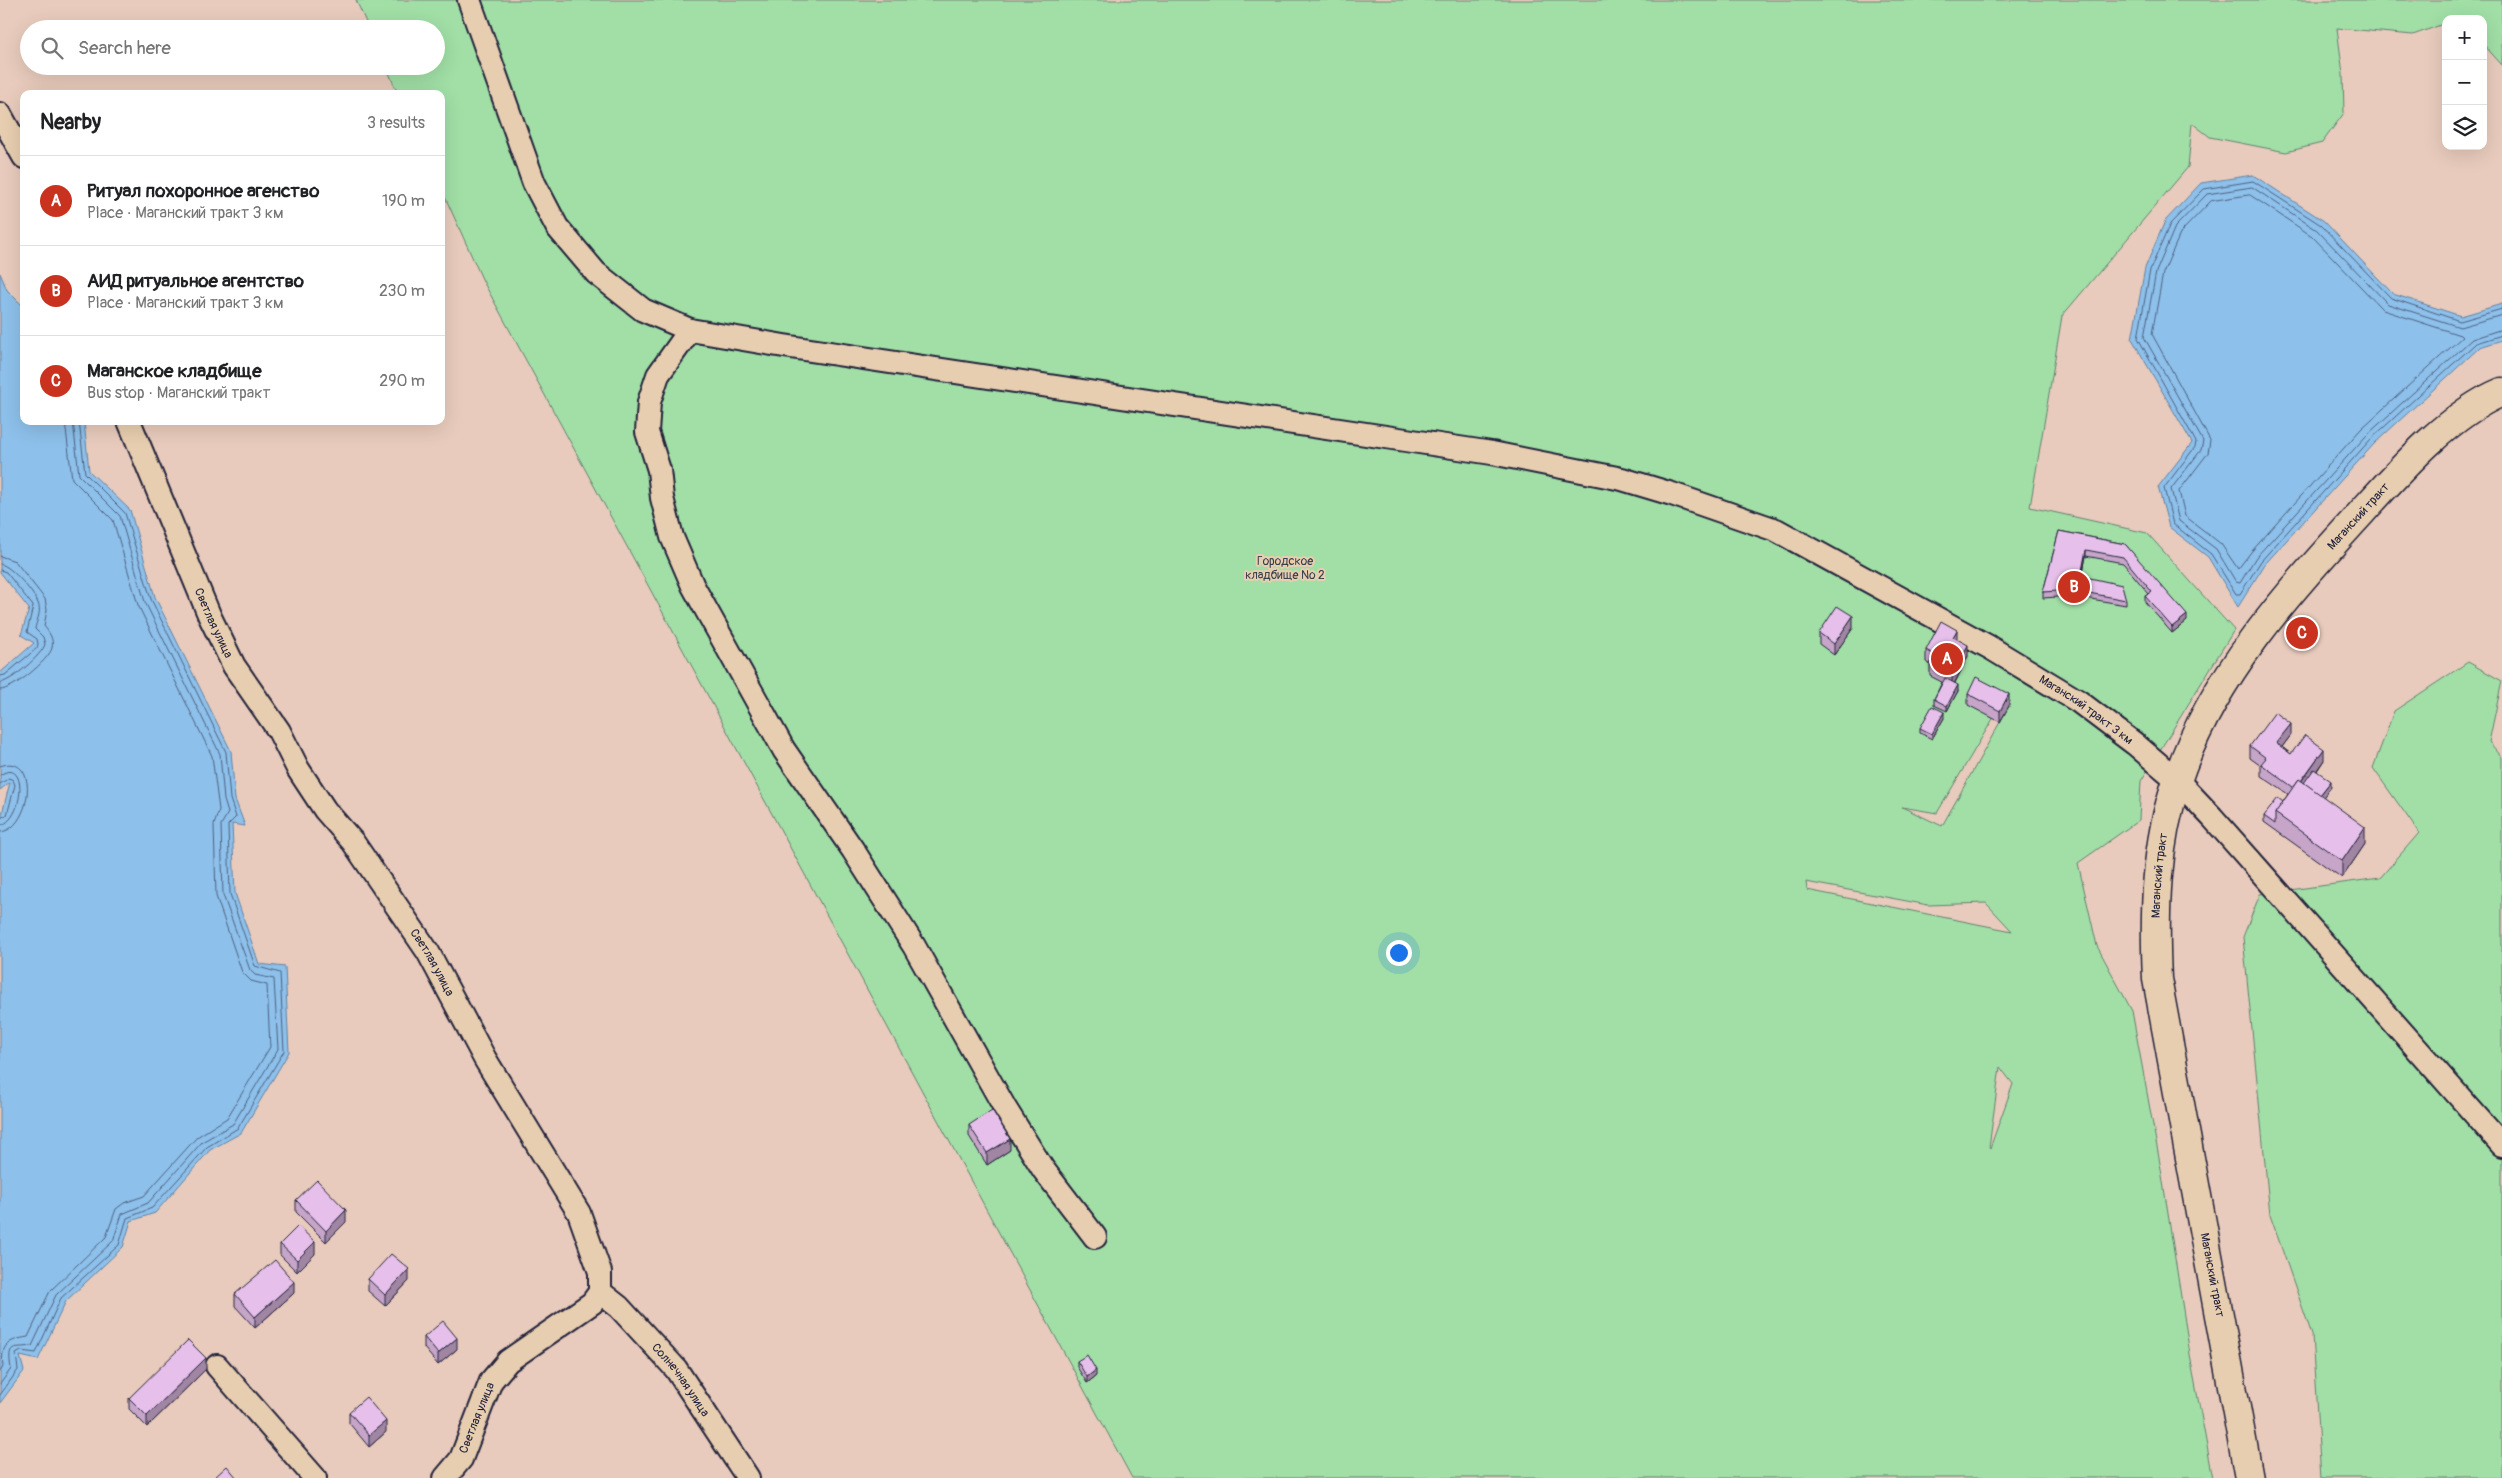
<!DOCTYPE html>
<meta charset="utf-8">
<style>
body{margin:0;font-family:Pangolin,sans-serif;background:#f6f6f6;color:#202124}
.controls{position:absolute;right:15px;top:15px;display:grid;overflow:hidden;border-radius:10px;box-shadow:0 5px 20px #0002}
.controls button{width:45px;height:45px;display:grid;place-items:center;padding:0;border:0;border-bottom:1px solid #e0e0e0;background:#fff;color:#202124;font:25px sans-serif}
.you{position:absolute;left:1398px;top:952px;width:18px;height:18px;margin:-12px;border:4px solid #fff;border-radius:50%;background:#1a73e8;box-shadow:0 0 0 8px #1a73e833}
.badge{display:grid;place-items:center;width:32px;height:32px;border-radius:50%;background:#c8321e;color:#fff;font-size:16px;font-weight:700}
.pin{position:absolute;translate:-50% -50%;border:2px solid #fff;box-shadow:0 1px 5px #0006}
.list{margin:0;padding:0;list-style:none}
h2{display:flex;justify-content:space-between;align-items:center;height:65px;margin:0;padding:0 20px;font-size:21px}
h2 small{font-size:16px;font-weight:400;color:#757577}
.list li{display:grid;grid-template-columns:32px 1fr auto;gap:15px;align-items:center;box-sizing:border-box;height:90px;padding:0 20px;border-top:1px solid #e0e0e0}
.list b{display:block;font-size:19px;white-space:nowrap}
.list p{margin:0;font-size:16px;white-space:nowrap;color:#757577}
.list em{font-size:16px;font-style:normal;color:#757577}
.icon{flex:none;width:28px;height:28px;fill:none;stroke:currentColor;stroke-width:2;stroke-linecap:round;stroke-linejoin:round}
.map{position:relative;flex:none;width:2502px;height:1478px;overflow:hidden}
.search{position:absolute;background:#fff;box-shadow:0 5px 20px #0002;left:20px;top:20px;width:425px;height:55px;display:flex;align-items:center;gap:12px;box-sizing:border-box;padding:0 18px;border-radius:28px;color:#757577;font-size:19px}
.panel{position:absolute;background:#fff;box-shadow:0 5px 20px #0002;left:20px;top:90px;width:425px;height:335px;border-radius:10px}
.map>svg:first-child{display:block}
.green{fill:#a1dfa6;stroke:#628070;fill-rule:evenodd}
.water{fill:#8dc0ea;stroke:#6281a4}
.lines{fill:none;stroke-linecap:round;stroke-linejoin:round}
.shore{stroke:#4d6181;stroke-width:1}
.street-casing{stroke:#22223b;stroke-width:26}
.secondary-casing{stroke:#22223b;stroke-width:31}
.street{stroke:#e8ceb0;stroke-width:22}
.secondary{stroke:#e8ceb0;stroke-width:28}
.wall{fill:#c6a5c9;stroke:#22223b}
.shaded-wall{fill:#a186a4;stroke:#22223b}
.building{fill:#e6c0ea;stroke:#22223b}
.labels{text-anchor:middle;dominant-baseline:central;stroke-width:4;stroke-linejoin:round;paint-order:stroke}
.street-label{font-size:12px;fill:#22223b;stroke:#e8ceb0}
.park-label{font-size:12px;fill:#353e4b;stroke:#e8ceb0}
</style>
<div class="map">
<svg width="2502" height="1478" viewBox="0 0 2502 1478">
<rect width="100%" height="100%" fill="#e8cbbc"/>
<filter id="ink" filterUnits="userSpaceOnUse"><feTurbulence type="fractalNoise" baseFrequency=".02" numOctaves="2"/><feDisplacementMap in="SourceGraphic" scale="10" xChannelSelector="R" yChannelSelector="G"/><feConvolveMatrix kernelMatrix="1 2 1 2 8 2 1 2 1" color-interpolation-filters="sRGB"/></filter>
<g filter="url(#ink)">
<!-- green -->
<g class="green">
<path d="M356,0H2502V65L2483,44V19H2446V23L2413,35L2337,28L2343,74L2344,113L2322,143L2286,152L2210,137L2192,123L2188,167L2062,316L2030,507L2147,533L2234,630L2141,781L2139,820L2078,863L2097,946L2132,1011L2161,1169L2192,1367L2213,1478H1132L483,281L441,188V94H398L386,66H436V29H369ZM1997,712L2004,715L1942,826L1902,807L1937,813ZM1806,882L1928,905L1986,903L2012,931L1807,890ZM2000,1067L2013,1084L1990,1148L1989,1147Z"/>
<polygon points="2468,662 2502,681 2489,742 2502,757 2502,1478 2321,1478 2312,1335 2270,1215 2243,937 2260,894 2380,878 2419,833 2373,768 2394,711"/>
</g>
<!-- water -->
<g class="water">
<polygon points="2253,175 2324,221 2393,294 2461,316 2502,304 2502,340 2480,347 2375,443 2265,564 2238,607 2208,557 2169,527 2158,487 2192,443 2132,339 2145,268 2165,221 2201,183"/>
<polygon points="0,273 7,290 24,307 24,421 84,421 89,471 130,510 155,597 231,751 235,799 245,826 232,824 235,893 259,964 285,967 289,1052 241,1133 210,1150 155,1213 131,1221 123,1247 66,1301 38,1360 20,1356 24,1371 0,1403 0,822 10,782 0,790 0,673 34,643 21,635 29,609 0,572"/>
</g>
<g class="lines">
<!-- shore -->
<g class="shore">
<polygon points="2250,195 2312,236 2383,310 2460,335 2462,337 2361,429 2251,552 2238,569 2221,544 2185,516 2179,491 2208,453 2210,440 2152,334 2163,273 2181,232 2211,201"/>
<polyline points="2502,309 2460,321 2391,298 2321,225 2253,181 2204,189 2170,224 2150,270 2138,338 2196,442 2195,447 2164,488 2173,524 2211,554 2236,594 2240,594 2261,561 2371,439 2476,343 2502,335"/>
<polyline points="2502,315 2460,327 2388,304 2317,230 2252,187 2207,194 2175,227 2156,272 2144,337 2203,441 2201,450 2171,489 2179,521 2216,549 2236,582 2240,583 2256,557 2367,435 2472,339 2502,329"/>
<path d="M0,556L15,561L45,599L47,610L44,626C49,632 54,639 52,648C49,660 13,690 0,690"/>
<path d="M0,564C10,564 37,596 39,606C41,613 36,622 35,629L43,637L45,644C43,654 11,682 0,683"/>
<polyline points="0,570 6,572 33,606 27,632 37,639 38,644 37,648 5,675 0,676"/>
<path d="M0,766C42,751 31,831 0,832"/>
<path d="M0,775C30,755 23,823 0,825"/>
<polyline points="0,784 9,778 13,780 15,785 7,815 0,818"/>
<path d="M0,1372L3,1367C0,1344 9,1340 28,1337L50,1291L106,1237L116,1209L124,1203L144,1196L197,1137L227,1118L270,1047L267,985L251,981L242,972L216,896L214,825L219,810L212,756L138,605L113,520L72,479L65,421"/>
<path d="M0,1384L11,1369C7,1342 13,1349 32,1346L56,1295L113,1241L122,1214L148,1203L202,1142L233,1124L278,1049L274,979L255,975L250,970L223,895L221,825L228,813L224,800L220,754L145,602L120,516L79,475L73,421"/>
<polyline points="0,1395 18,1370 16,1354 21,1351 36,1353 61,1298 119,1245 127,1218 152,1208 207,1147 238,1128 284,1051 280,973 255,966 230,894 228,825 236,817 230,799 226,752 151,599 125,513 85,473 79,421"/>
</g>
<defs>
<g id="street">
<path id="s1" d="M469,0L534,183L557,227L596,273L643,310L690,330L784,346L1492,453L1622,479L1672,494L1776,530L1989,647L2078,701L2135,744L2177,780L2212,817L2502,1145"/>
<polyline points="0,114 24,157"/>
<polyline points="690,330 658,375 649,402 647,432 659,470 662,498 672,537 693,586 784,750 853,850 914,946 1005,1108 1043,1169 1095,1237"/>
<path id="s2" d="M129,421L210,617L234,666L279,731L298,769L325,810L353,842L428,952L485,1059L579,1213L600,1272V1292L592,1303L508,1361L491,1381L461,1459L445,1478"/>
<path id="s3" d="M600,1292L619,1307L676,1369L748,1478"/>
<polyline points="217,1366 315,1478"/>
</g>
<g id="secondary">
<path id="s4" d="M2249,1478L2157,979C2154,913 2155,845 2177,781C2211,677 2290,591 2362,512C2400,470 2449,414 2502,392"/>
</g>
</defs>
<!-- street casing -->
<use href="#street" class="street-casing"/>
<!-- secondary casing -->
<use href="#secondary" class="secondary-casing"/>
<!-- street -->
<use href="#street" class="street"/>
<!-- secondary -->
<use href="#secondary" class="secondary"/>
</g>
<!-- wall -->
<g class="wall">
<polygon points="2059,531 2125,544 2187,621 2172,633 2145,602 2145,596 2149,594 2123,563 2086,556 2082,577 2126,600 2126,605 2073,596 2043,598 2043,592"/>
<polygon points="1853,628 1834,655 1819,644 1819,633"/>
<polygon points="1957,639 1968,656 1955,683 1958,691 1947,711 1934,705 1934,699 1942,682 1930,676 1930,664 1926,662 1926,650"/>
<polygon points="1968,694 2009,706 2000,722 1968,705"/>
<polygon points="1944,718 1932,739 1920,733 1920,728"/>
<polygon points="2291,735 2282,747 2291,754 2324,760 2317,771 2331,787 2323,797 2365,844 2342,878 2264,822 2264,816 2283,802 2288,794 2261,776 2261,766 2250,758 2250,746"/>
<polygon points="969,1125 1010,1150 987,1165 969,1136"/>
<polygon points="296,1200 346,1222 326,1242 296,1212"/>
<polygon points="280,1244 315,1254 297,1272 280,1255"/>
<polygon points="368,1279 409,1281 385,1306 368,1291"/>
<polygon points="294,1293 255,1328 235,1306 235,1294"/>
<polygon points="424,1337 457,1349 438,1365 424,1348"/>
<polygon points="1077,1361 1096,1376 1087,1383 1077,1367"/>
<polygon points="206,1369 147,1427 129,1409 129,1398"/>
<polygon points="349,1412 386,1432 369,1447 349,1423"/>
</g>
<!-- shaded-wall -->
<g class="shaded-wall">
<polygon points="2086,550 2086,556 2081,582 2081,576"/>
<polygon points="2187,615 2187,621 2172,633 2172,627"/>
<polygon points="1853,616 1853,628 1834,655 1834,644"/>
<polygon points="1957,630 1957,641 1953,637"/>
<polygon points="1968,645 1968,656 1952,688 1952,676"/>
<polygon points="1958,685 1958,691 1947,711 1947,706"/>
<polygon points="2009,694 2009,706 2000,722 2000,711"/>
<polygon points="1944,712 1944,718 1932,739 1932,734"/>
<polygon points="2291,724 2291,735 2276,755 2276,743"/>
<polygon points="2324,749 2324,760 2304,788 2296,789"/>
<polygon points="2331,781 2331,787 2318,804 2318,798"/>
<polygon points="2365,827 2365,844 2342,878 2342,861"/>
<polygon points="1010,1139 1010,1150 987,1165 987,1153"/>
<polygon points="346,1210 346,1222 326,1242 326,1231"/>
<polygon points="315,1242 315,1254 297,1272 297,1260"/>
<polygon points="409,1269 409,1281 385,1306 385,1295"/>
<polygon points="294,1282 294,1293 255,1328 255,1317"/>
<polygon points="457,1338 457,1349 438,1365 438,1354"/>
<polygon points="206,1358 206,1369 147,1427 147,1416"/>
<polygon points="1096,1370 1096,1376 1087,1383 1087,1377"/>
<polygon points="386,1421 386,1432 369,1447 369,1435"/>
</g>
<!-- building -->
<g class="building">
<polygon points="2059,531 2125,544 2187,615 2172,627 2145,596 2152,592 2123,557 2086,550 2081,576 2122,585 2126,600 2073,590 2043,592"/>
<polygon points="1837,606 1853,616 1834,644 1819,633"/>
<polygon points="1941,621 1957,630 1953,637 1968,645 1952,676 1930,665 1935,655 1926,650"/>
<polygon points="1976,677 2009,694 2000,711 1968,694"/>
<polygon points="1945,678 1958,685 1947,706 1934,699"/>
<polygon points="1932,706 1944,712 1932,734 1920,728"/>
<polygon points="2275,712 2291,724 2276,743 2291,754 2305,735 2324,749 2301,781 2299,779 2293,787 2261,764 2266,758 2250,746"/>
<polygon points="2314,769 2331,781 2320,795 2304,783"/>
<polygon points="2299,779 2365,827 2342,861 2275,813"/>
<polygon points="2278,798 2283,802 2275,813 2275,824 2264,816"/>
<polygon points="992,1110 1010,1139 987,1153 969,1125"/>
<polygon points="317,1180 346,1210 326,1231 296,1200"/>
<polygon points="298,1226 315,1242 297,1260 280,1244"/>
<polygon points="391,1254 409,1269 385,1295 368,1279"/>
<polygon points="275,1260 294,1282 255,1317 235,1294"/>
<polygon points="443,1321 457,1338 438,1354 424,1337"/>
<polygon points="188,1340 206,1358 147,1416 129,1398"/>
<polygon points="1087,1355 1096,1370 1087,1377 1077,1361"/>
<polygon points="366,1397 386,1421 369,1435 349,1412"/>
<polygon points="227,1466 237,1478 214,1478"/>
</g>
</g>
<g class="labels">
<!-- street labels -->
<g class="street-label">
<text stroke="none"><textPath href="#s4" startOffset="1031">Маганский тракт</textPath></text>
<text stroke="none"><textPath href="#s2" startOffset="219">Светлая улица</textPath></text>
<text stroke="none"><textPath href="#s1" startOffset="1880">Маганский тракт 3 км</textPath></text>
<text stroke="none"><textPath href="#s4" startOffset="611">Маганский тракт</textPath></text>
<text stroke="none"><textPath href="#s2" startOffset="624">Светлая улица</textPath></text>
<text transform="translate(2212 1275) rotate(79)">Маганский тракт</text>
<text stroke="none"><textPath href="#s3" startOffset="120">Солнечная улица</textPath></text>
<text transform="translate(477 1418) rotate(-68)">Светлая улица</text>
</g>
<!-- park labels -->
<g class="park-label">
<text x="1285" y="561">Городское<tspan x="1285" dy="14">кладбище № 2</tspan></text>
</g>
</g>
</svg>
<div class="controls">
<button>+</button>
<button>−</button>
<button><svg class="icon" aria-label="layers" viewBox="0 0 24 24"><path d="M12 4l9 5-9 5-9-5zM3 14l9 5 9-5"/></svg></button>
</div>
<div class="you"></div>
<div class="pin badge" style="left:1947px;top:659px">A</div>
<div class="pin badge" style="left:2074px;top:587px">B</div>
<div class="pin badge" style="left:2302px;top:633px">C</div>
<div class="search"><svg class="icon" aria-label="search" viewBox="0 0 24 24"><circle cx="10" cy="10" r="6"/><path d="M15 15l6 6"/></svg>Search here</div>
<section class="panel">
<h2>Nearby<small>3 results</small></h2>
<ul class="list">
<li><span class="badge">A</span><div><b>Ритуал похоронное агенство</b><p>Place · Маганский тракт 3 км</p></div><em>190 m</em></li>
<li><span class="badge">B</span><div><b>АИД ритуальное агентство</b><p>Place · Маганский тракт 3 км</p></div><em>230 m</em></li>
<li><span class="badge">C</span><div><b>Маганское кладбище</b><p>Bus stop · Маганский тракт</p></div><em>290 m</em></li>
</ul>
</section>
</div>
